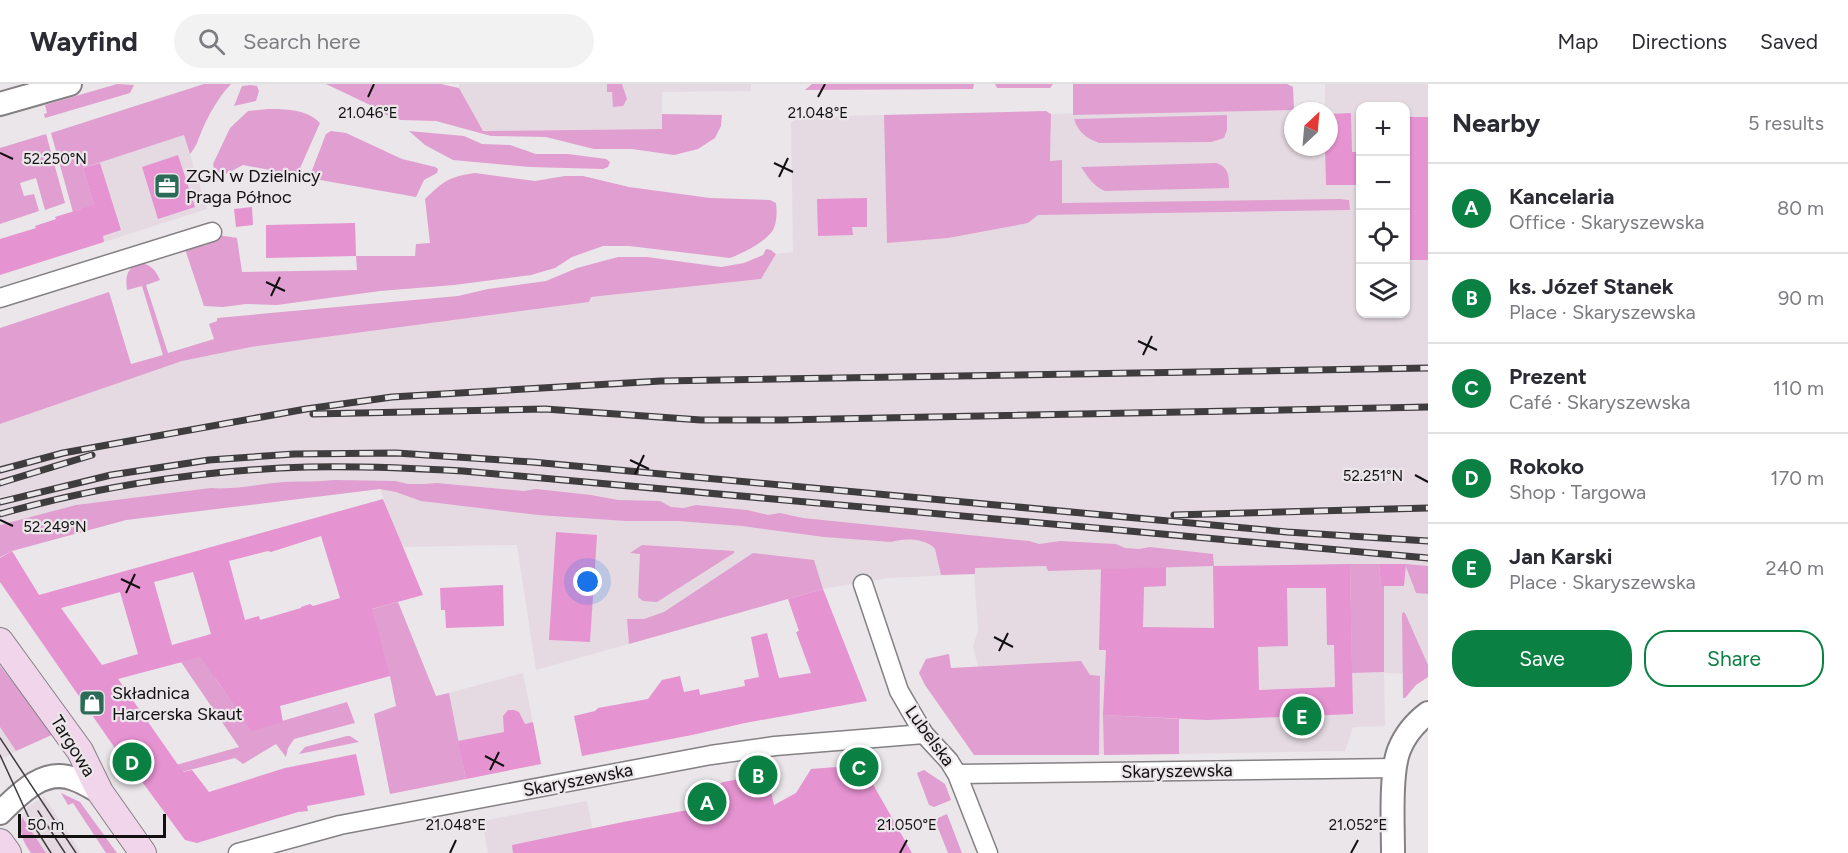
<!DOCTYPE html>
<meta charset="utf-8">
<style>
body{margin:0;font-family:Figtree,sans-serif;background:#f2f2f3;color:#2b2b33}
.controls{position:absolute;right:18px;top:18px;display:grid;overflow:hidden;border-radius:12px;box-shadow:0 2px 4px #0004}
.controls button{width:54px;height:54px;display:grid;place-items:center;padding:0;border:0;border-bottom:2px solid #e1e1e2;background:#fff;color:#2b2b33;font:30px sans-serif}
.compass{position:absolute;left:1284px;top:18px;width:54px;height:54px;border-radius:50%;background:#fff;box-shadow:0 2px 4px #0004;rotate:26deg}
.scale{position:absolute;left:18px;bottom:15px;width:148px;box-sizing:border-box;padding-left:6px;border:3px solid #121011;border-top:0;font-size:16px;line-height:21px;white-space:nowrap;color:#121011;-webkit-text-stroke:4px #eae6e9;paint-order:stroke}
.you{position:absolute;left:588px;top:498px;width:21px;height:21px;margin:-15px;border:4px solid #fff;border-radius:50%;background:#1a73e8;box-shadow:0 0 0 9px #1a73e833}
.badge{display:grid;place-items:center;width:39px;height:39px;border-radius:50%;background:#0b8043;color:#fff;font-size:20px;font-weight:700}
.pin{position:absolute;translate:-50% -50%;border:3px solid #fff;box-shadow:0 2px 6px #0006}
.list{margin:0;padding:0;list-style:none}
h2{display:flex;justify-content:space-between;align-items:center;height:78px;margin:0;padding:0 24px;font-size:26px}
h2 small{font-size:20px;font-weight:400;color:#7c7c81}
.list li{display:grid;grid-template-columns:39px 1fr auto;gap:18px;align-items:center;box-sizing:border-box;height:90px;padding:0 24px;border-top:2px solid #e1e1e2}
.list b{display:block;font-size:22px;white-space:nowrap}
.list p{margin:0;font-size:20px;white-space:nowrap;color:#7c7c81}
.list em{font-size:20px;font-style:normal;color:#7c7c81}
.actions{display:flex;gap:12px;padding:18px 24px}
.actions a{flex:1;padding:14px 0;border:2px solid #0b8043;border-radius:24px;text-align:center;font-size:21px;color:#0b8043}
.actions .main{background:#0b8043;color:#fff}
.icon{flex:none;width:33px;height:33px;fill:none;stroke:currentColor;stroke-width:2;stroke-linecap:round;stroke-linejoin:round}
.map{position:relative;flex:none;width:1428px;height:769px;overflow:hidden}
header{display:flex;align-items:center;gap:36px;box-sizing:border-box;height:84px;padding:0 30px;background:#fff;border-bottom:2px solid #e1e1e2}
header strong{font-size:28px}
nav{display:flex;gap:33px;margin-inline-start:auto;font-size:21px}
.search{width:420px;height:54px;background:#f2f2f3;display:flex;align-items:center;gap:15px;box-sizing:border-box;padding:0 21px;border-radius:33px;color:#7c7c81;font-size:22px}
main{display:flex}
aside{flex:1;background:#fff}
.map>svg:first-child{display:block}
.built{fill:#e5dae2;fill-rule:evenodd}
.green{fill:#e09fd0}
.building{fill:#e693d2;fill-rule:evenodd}
.lines{fill:none;stroke-linecap:round;stroke-linejoin:round}
.minor-casing{stroke:#848083;stroke-width:21}
.tertiary-casing{stroke:#848083;stroke-width:26}
.secondary-casing{stroke:#848083;stroke-width:28}
.minor{stroke:#fff;stroke-width:18}
.tertiary{stroke:#fff;stroke-width:22}
.secondary{stroke:#f1d6eb;stroke-width:26}
.tram{stroke:#3f3c3e;stroke-width:1.5}
.rail-casing{stroke:#3f3c3e;stroke-width:7}
.rail{stroke:#eae6e9;stroke-width:4.5;stroke-dasharray:14;stroke-linecap:butt}
.ticks{fill:none;stroke:#121011;stroke-width:2}
.labels{text-anchor:middle;dominant-baseline:central;stroke-width:4.5;stroke-linejoin:round;paint-order:stroke}
.poi-label{font-size:18px;fill:#121011;stroke:#eae6e9;text-anchor:start}
.street-label{font-size:18px;fill:#121011;stroke:#eae6e9}
.ticks-label{font-size:15px;text-anchor:middle;fill:#121011;stroke:#eae6e9;stroke-width:4.5;stroke-linejoin:round;paint-order:stroke}
</style>
<header>
<strong>Wayfind</strong>
<div class="search"><svg class="icon" aria-label="search" viewBox="0 0 24 24"><circle cx="10" cy="10" r="6"/><path d="M15 15l6 6"/></svg>Search here</div>
<nav><a>Map</a><a>Directions</a><a>Saved</a></nav>
</header>
<main>
<div class="map">
<svg width="1428" height="769" viewBox="0 0 1428 769">
<rect width="100%" height="100%" fill="#eae6e9"/>
<!-- built -->
<g class="built">
<polygon points="459,0 751,0 751,7 662,8 662,45 482,47 459,4"/>
<path d="M1325,0H1428V591L1384,589L1385,642L1353,643L1345,667L1179,670L974,671L925,601L919,589L926,575L949,570L950,584L978,583L973,562L978,547L974,490L888,494L823,505L536,586L517,461L402,463L380,405L126,436L12,467L39,511L14,518L0,498V340L182,277L251,263L589,218L591,213L761,195L776,170L793,168L791,38L802,33L884,31L887,159L1028,139L1038,131L1062,76L1050,77L1051,30L1325,25ZM1360,22H1406V230H1360ZM1293,27H1329V63H1293Z"/>
<polygon points="184,51 207,125 104,158 83,84"/>
<polygon points="523,589 541,680 466,695 449,609"/>
<polygon points="0,643 16,667 0,676"/>
<polygon points="44,712 81,769 46,769 22,733 28,723"/>
<polygon points="587,717 597,769 488,769 482,737"/>
</g>
<!-- green -->
<g class="green">
<polygon points="117,0 134,1 130,9 45,34 44,30 47,29 45,21"/>
<path d="M204,0H231C219,13 210,28 203,44C199,53 197,62 190,70L184,51L83,84L95,124L82,128L81,125L73,128L51,49Z"/>
<polygon points="326,0 441,0 459,4 483,47 662,45 662,30 722,31 721,42 715,54 698,65 674,71 632,65 594,65 546,53 491,52 436,37 401,36 386,31 370,21"/>
<polygon points="607,0 622,0 627,15 623,22 613,23 612,8 607,8"/>
<polygon points="812,0 974,0 973,5 805,6"/>
<polygon points="995,0 1053,0 1050,4 997,4"/>
<polygon points="1073,0 1287,0 1293,3 1294,26 1073,31"/>
<polygon points="250,1 257,2 259,7 256,17 234,22 242,2"/>
<path d="M268,25C285,25 307,25 320,39L297,91L243,81L216,95L213,80L230,44L248,27Z"/>
<polygon points="1046,27 1051,30 1050,77 1062,76 1062,119 1340,115 1349,116 1350,126 1038,131 1028,139 948,154 887,159 884,31"/>
<path d="M1227,31V46L1224,54L1211,58L1099,59C1086,54 1078,48 1074,35Z"/>
<polygon points="331,47 346,49 402,75 435,83 438,85 437,89 424,96 416,113 309,94 326,50"/>
<polygon points="409,47 464,52 482,60 510,61 536,70 568,70 606,75 610,78 608,83 603,85 530,83 453,76 425,61"/>
<polygon points="46,50 65,119 45,126 36,94 20,99 24,112 34,110 39,127 0,140 0,64"/>
<path d="M1216,79C1229,83 1229,92 1229,104L1105,107C1093,102 1088,93 1081,83Z"/>
<path d="M475,89L535,97L565,92H583L629,103L710,114L770,116L776,119C777,127 777,136 774,144C768,157 743,169 730,174L629,162H603L572,173L555,184L531,191L454,201L380,207L277,221L246,220L223,223L204,222L185,165L207,161L218,151L237,154L242,188L357,186L356,172H415L416,160L430,159L425,115C444,97 448,93 475,89Z"/>
<path d="M766,165L771,166L776,170L761,195L591,213L589,218L251,263L182,277L0,340V244L109,208L131,280L163,271L142,202L127,206C125,192 127,183 141,179C152,181 156,187 160,196L146,201L168,269L214,255L209,240L217,237V234L458,212L488,205L546,197L577,184L618,173H647L721,183L744,179L763,171Z"/>
<path d="M335,396L395,397L408,400H424L437,399L524,407L536,405L591,411L618,416L660,417L671,423L684,424L696,421L747,426L768,431L780,429L803,434L1029,457L1039,460L1060,457L1096,459L1116,460L1125,464L1139,465L1150,463L1213,470L1214,482L1048,487L1046,482L975,484V490L941,491L935,465C926,454 904,454 891,458L824,453L742,442L678,437H626L538,431L421,417L396,408L380,405L126,436L12,467L0,473V441L76,421L211,404C234,406 260,400 283,398C301,397 318,398 335,396Z"/>
<polygon points="642,461 734,467 734,469 657,518 643,517 638,513 640,470 630,469"/>
<polygon points="753,469 814,476 823,505 629,560 627,535 644,535 664,528"/>
<polygon points="1350,480 1379,480 1381,502 1384,502 1384,588 1352,589"/>
<polygon points="1406,480 1428,482 1428,510 1416,509 1406,483"/>
<polygon points="398,518 436,612 449,609 466,695 390,710 374,630 396,622 390,592 215,594 251,646 347,618 355,639 294,655 288,664 286,673 276,660 243,680 235,674 182,688 176,681 239,663 181,578"/>
<polygon points="1403,528 1405,529 1428,581 1428,593 1416,601 1405,614 1403,614 1402,531"/>
<polygon points="949,570 951,584 1081,577 1090,591 1100,592 1099,671 974,671 925,601 919,589 926,575"/>
<polygon points="0,582 54,650 16,667 0,643"/>
<polygon points="1103,631 1179,635 1179,670 1104,671"/>
<polygon points="347,652 350,652 359,658 299,670 305,663"/>
<polygon points="924,686 945,700 951,716 934,723 929,721 917,689"/>
<polygon points="61,709 80,718 117,769 106,769 73,719 68,721"/>
<polygon points="947,730 962,769 948,769 936,739 938,734"/>
<path d="M22,733L46,769H31C22,757 19,747 22,733Z"/>
</g>
<!-- building -->
<g class="building">
<polygon points="1351,29 1352,68 1360,68 1360,101 1326,101 1325,63 1329,63 1329,30"/>
<polygon points="1406,33 1428,33 1428,176 1407,176"/>
<polygon points="178,71 195,123 158,135 142,83"/>
<polygon points="100,79 121,146 103,152 104,158 0,191 0,155 36,144 35,142 56,135 55,133 94,121 83,84"/>
<polygon points="867,114 867,143 852,143 853,151 818,152 817,115"/>
<polygon points="252,123 253,141 236,143 234,125"/>
<polygon points="355,139 356,172 266,174 266,141"/>
<path d="M383,415L423,511L372,525L390,592L280,622L283,638L251,647L201,573L118,595L183,688L192,686L209,708L285,684L356,670L365,711L307,722L308,727L298,728L197,759L185,756L140,695L137,696L0,498V474L12,467L39,511ZM321,452L340,514L313,522L310,520L301,523V524L260,536L259,532L245,536L229,477L268,467L271,468ZM193,488L211,550L172,561L154,498ZM120,508L138,570L102,581L61,524Z"/>
<polygon points="556,448 597,451 590,558 549,556"/>
<path d="M1350,480L1353,630L1207,636L1103,631L1106,566H1099L1101,485L1166,483V502L1144,503L1143,543L1214,544L1213,482ZM1287,504H1326L1327,561H1334L1335,603L1259,606L1258,563L1288,562Z"/>
<polygon points="1379,480 1406,480 1404,502 1381,502"/>
<polygon points="503,501 504,542 446,544 445,526 441,526 440,504"/>
<polygon points="823,505 867,617 745,639 692,651 582,672 574,632 595,627 598,624 648,615 662,596 680,592 684,608 699,605 700,611 745,602 744,596 759,593 751,553 767,549 779,594 811,589 796,548 799,547 788,515"/>
<polygon points="508,626 514,626 519,628 525,640 533,638 541,680 466,695 458,657 504,648 503,632"/>
<polygon points="862,681 912,769 513,769 512,761 623,738 699,724 694,716 723,698 767,690 774,721 796,709 811,685"/>
</g>
<g class="lines">
<defs>
<g id="minor">
<polyline points="0,214 212,148"/>
<polyline points="863,500 899,607 924,650 949,677 957,690 988,769"/>
<polyline points="957,690 1396,684"/>
<polyline points="238,769 340,741 711,671 775,662 924,650"/>
</g>
<g id="tertiary">
<polyline points="0,20 70,0"/>
<path d="M0,729C19,710 44,683 74,695C83,698 92,704 100,708"/>
<path d="M1393,769C1393,742 1390,689 1399,666C1405,651 1416,638 1428,629"/>
</g>
<g id="secondary">
<polyline points="0,557 80,667 100,708 143,769"/>
<polyline points="0,758 8,769"/>
</g>
</defs>
<!-- minor casing -->
<use href="#minor" class="minor-casing"/>
<!-- tertiary casing -->
<use href="#tertiary" class="tertiary-casing"/>
<!-- secondary casing -->
<use href="#secondary" class="secondary-casing"/>
<!-- minor -->
<use href="#minor" class="minor"/>
<!-- tertiary -->
<use href="#tertiary" class="tertiary"/>
<!-- secondary -->
<use href="#secondary" class="secondary"/>
<!-- tram -->
<g class="tram">
<polyline points="0,654 76,769"/>
<polyline points="0,671 29,734 51,769"/>
<polyline points="38,727 65,769"/>
</g>
<defs>
<g id="rail">
<polyline points="313,330 545,325 701,336 782,336 1428,323"/>
<polyline points="0,386 63,369 306,325 392,313 661,297 1428,284"/>
<polyline points="0,399 92,371"/>
<polyline points="0,418 111,391 209,376 294,370 396,369 532,378 1287,448 1428,457"/>
<path d="M0,430C99,402 204,386 307,383C359,382 411,384 463,387L1428,474"/>
<polyline points="1174,431 1428,424"/>
</g>
</defs>
<!-- rail casing -->
<use href="#rail" class="rail-casing"/>
<!-- rail -->
<use href="#rail" class="rail"/>
</g>
<!-- ticks -->
<path class="ticks" d="M368,13L374,0M818,13L825,0M0,69L13,75M774,79L793,88M779,93L788,74M266,198L285,207M271,212L280,193M1138,257L1157,266M1143,271L1152,252M630,376L649,385M635,390L644,371M1415,391L1428,398M0,436L13,442M121,495L140,504M126,509L135,490M994,553L1013,563M999,567L1008,549M485,672L504,682M490,686L499,668M450,769L456,756M900,769L907,756M1351,769L1358,756"/>
<!-- icons -->
<defs>
<symbol id="office-square" viewBox="-11 -11 22 22"><rect x="-9" y="-9" width="18" height="18" rx="4" fill="#2c6b57" stroke="#eae6e9"/><path d="M-6-3h4V-5.5h4V-3h4V5H-6ZM-1-4.5V-3h2v-1.5ZM-6 0V1H6V0Z" fill="#fff"/></symbol>
<symbol id="shop-square" viewBox="-11 -11 22 22"><rect x="-9" y="-9" width="18" height="18" rx="4" fill="#2c6b57" stroke="#eae6e9"/><path d="M-5-2.5h2.3a2.7 3.5 0 0 1 5.4 0H5L5.5 6h-11ZM-1.5-2.5h3a1.5 2.3 0 0 0-3 0Z" fill="#fff"/></symbol>
</defs>
<g fill-rule="evenodd">
<use href="#office-square" x="152" y="87" width="30" height="30"/>
<use href="#shop-square" x="77" y="604" width="30" height="30"/>
</g>
<g class="labels">
<!-- poi labels -->
<g class="poi-label">
<text x="186" y="92">ZGN w Dzielnicy<tspan x="186" dy="21">Praga Północ</tspan></text>
<text x="112" y="609">Składnica<tspan x="112" dy="21">Harcerska Skaut</tspan></text>
</g>
<!-- street labels -->
<g class="street-label">
<text transform="translate(930 652) rotate(54)">Lubelska</text>
<text transform="translate(73 662) rotate(58)">Targowa</text>
<text transform="translate(1177 687) rotate(-1)">Skaryszewska</text>
<text transform="translate(578 696) rotate(-11)">Skaryszewska</text>
</g>
</g>
<g class="ticks-label">
<text x="818" y="34">21.048°E</text>
<text x="368" y="34">21.046°E</text>
<text x="55" y="80">52.250°N</text>
<text x="1373" y="397">52.251°N</text>
<text x="55" y="448">52.249°N</text>
<text x="456" y="746">21.048°E</text>
<text x="907" y="746">21.050°E</text>
<text x="1358" y="746">21.052°E</text>
</g>
</svg>
<div class="controls">
<button>+</button>
<button>−</button>
<button><svg class="icon" aria-label="locate" viewBox="0 0 24 24"><circle cx="12" cy="12" r="6"/><path d="M12 2v4M12 18v4M2 12h4M18 12h4"/></svg></button>
<button><svg class="icon" aria-label="layers" viewBox="0 0 24 24"><path d="M12 4l9 5-9 5-9-5zM3 14l9 5 9-5"/></svg></button>
</div>
<svg class="compass" viewBox="-18 -18 36 36"><path d="M0-13l5 13h-10z" fill="#e53935"/><path d="M0 13l5-13h-10z" fill="#7c7c81"/></svg>
<div class="scale">50 m</div>
<div class="you"></div>
<div class="pin badge" style="left:707px;top:718px">A</div>
<div class="pin badge" style="left:758px;top:691px">B</div>
<div class="pin badge" style="left:859px;top:683px">C</div>
<div class="pin badge" style="left:132px;top:678px">D</div>
<div class="pin badge" style="left:1302px;top:632px">E</div>
</div>
<aside>
<h2>Nearby<small>5 results</small></h2>
<ul class="list">
<li><span class="badge">A</span><div><b>Kancelaria</b><p>Office · Skaryszewska</p></div><em>80 m</em></li>
<li><span class="badge">B</span><div><b>ks. Józef Stanek</b><p>Place · Skaryszewska</p></div><em>90 m</em></li>
<li><span class="badge">C</span><div><b>Prezent</b><p>Café · Skaryszewska</p></div><em>110 m</em></li>
<li><span class="badge">D</span><div><b>Rokoko</b><p>Shop · Targowa</p></div><em>170 m</em></li>
<li><span class="badge">E</span><div><b>Jan Karski</b><p>Place · Skaryszewska</p></div><em>240 m</em></li>
</ul>
<div class="actions"><a class="main">Save</a><a>Share</a></div>
</aside>
</main>
